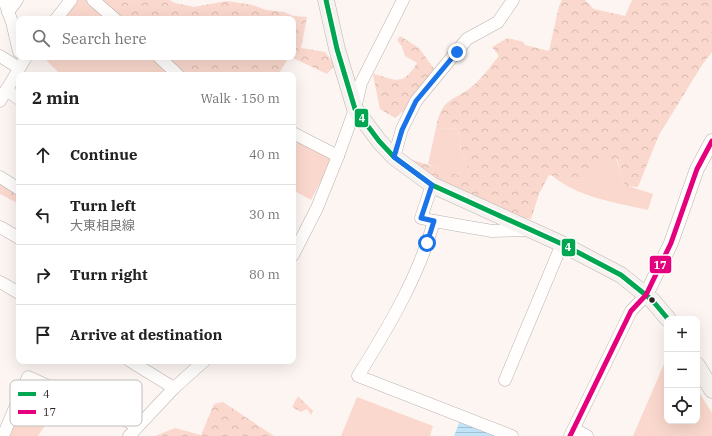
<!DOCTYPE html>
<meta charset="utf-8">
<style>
body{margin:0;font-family:"IBM Plex Serif","Noto Sans JP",serif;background:#f2f2f2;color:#222}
.controls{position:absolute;right:12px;bottom:12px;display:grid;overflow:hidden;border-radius:8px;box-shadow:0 4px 16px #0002}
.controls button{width:36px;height:36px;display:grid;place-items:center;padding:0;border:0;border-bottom:1px solid #e0e0e0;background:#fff;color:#222;font:20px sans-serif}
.stop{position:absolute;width:12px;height:12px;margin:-9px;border:3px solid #1a73e8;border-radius:50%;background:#fff}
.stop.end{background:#1a73e8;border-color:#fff;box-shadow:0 1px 4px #0008}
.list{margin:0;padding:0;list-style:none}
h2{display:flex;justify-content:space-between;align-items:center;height:52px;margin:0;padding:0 16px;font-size:17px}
h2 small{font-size:13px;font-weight:400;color:#767676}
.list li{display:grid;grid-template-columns:26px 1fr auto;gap:12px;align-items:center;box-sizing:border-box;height:60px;padding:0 16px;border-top:1px solid #e0e0e0}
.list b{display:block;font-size:15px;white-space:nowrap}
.list p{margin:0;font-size:13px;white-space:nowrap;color:#767676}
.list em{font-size:13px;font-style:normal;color:#767676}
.icon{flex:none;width:22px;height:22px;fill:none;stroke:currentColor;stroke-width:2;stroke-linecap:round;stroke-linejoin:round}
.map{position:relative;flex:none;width:712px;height:436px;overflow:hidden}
.search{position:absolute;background:#fff;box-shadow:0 4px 16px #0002;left:16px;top:16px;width:280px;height:44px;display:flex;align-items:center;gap:10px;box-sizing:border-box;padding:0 14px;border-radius:8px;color:#767676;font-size:15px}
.panel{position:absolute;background:#fff;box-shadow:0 4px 16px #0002;left:16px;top:72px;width:280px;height:292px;border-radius:8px}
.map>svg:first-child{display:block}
.grass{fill:#fad8cd}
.forest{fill:url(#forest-crowns)}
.water{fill:url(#water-rules)}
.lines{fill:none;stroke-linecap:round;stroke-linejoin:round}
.minor-casing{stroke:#bbb3b1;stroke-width:13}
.tertiary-casing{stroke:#bbb3b1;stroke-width:15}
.secondary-casing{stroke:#bbb3b1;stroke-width:17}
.minor{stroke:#fffefd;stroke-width:12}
.tertiary{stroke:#fffefd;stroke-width:14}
.secondary{stroke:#f6f2ef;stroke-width:16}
.bus-1-casing{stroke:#fff;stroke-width:8}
.bus-2-casing{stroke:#fff;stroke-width:8}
.bus-1{stroke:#00a651;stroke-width:5}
.bus-2{stroke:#e5007d;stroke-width:5}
.route{stroke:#1a73e8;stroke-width:5}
.bus-dot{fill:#2d221f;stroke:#fff;stroke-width:1.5}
.key{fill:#fff;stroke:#c0bdbc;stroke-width:1}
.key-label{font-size:11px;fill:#2d221f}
.line-badge{stroke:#fff;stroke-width:1.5}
.badge-label{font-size:11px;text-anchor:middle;font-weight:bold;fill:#fff}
</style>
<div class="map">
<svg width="712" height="436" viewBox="0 0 712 436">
<defs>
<pattern id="forest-crowns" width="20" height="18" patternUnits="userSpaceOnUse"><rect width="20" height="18" fill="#fad8cd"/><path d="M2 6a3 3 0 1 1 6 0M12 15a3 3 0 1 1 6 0" fill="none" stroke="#d7b9b0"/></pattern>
<pattern id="water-rules" width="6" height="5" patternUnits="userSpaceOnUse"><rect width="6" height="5" fill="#c0e3f8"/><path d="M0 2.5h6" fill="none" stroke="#a5c2d4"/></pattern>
</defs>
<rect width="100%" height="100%" fill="#fcf5f2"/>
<!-- grass -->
<g class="grass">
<polygon points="74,0 93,0 115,19 58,19"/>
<polygon points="43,57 159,57 180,75 61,75"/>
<polygon points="436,128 458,129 461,151 469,171 462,178 428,164"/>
<polygon points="293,133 336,152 311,200 293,190"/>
<path d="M616,158L625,185L653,194L648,210C614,202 579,198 551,175L581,181L593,161Z"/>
<polygon points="667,357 667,421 697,421 697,389 712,413 712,436 633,436"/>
<polygon points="30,381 64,396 38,436 10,436"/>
<polygon points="357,397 433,426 430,436 341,436"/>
</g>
<!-- forest -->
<g class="forest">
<polygon points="93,0 169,0 175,3 194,7 227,1 253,5 266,10 284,12 293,16 307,17 301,48 325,52 335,65 327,74 291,57 293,57 293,19 115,19"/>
<path d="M562,0H585L594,9L625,16L632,0H712V52L702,65L659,135L638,187L625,186L617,159L594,161L581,181L549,175L539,194L531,219L505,215L437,181L406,158L442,169L462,177L469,171L461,151L458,129L436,128C442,95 455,102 475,84C484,76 491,65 499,56L492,47L508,38L523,42L525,45L549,51L559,6Z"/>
<path d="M400,36L419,48L437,73L406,109L395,118L380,109L373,75L374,74C397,80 402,87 417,63L405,56L402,47L397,40Z"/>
<polygon points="159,57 289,57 278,75 180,75"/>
<polygon points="0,182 19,193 19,204 0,194"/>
<polygon points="298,396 313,411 311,415 307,409 301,412 292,407"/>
<polygon points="223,402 274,436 155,436 175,428 201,435 214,404"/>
</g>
<!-- water -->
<polygon class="water" points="460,421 497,436 454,436"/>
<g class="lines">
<defs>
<g id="minor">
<polyline points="4,0 12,22 19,52"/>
<polyline points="93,0 115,19"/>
<polyline points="8,12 17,0"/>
<polyline points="56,19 71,0"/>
<polyline points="0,56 19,68"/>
<polyline points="159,57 178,75"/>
<polyline points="6,90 19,99"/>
<polyline points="0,101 26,57"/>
<polyline points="293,133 338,156"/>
<polyline points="394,157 402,129 416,101 467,39 498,22 513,0"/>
<polyline points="0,177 19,189"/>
<path d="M432,185L421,218L434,221C419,276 388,328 358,376L512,436"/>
<polyline points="434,221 492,231 528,230"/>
<polyline points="0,227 19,238"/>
<polyline points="293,255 317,208 338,156 355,109 361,83 403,0"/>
<polyline points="0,282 19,293"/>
<polyline points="130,361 174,388"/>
<polyline points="505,380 562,244"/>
<polyline points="574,429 587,436"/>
<polyline points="3,436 28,377 138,426"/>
<polyline points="129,436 174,388 204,361"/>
<polyline points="570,436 631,311 646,295"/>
</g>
<polyline id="tertiary" points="646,295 671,243 697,169 712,141"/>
<g id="secondary">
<polyline points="326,0 337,49 355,109 379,141 394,157 432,185 562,244 621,275 652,300 668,319"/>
<polyline points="697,365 712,390"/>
</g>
</defs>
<!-- minor casing -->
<use href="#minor" class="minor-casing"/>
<!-- tertiary casing -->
<use href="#tertiary" class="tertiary-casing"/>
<!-- secondary casing -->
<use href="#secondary" class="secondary-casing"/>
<!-- minor -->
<use href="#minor" class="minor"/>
<!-- tertiary -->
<use href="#tertiary" class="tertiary"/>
<!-- secondary -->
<use href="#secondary" class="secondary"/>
<defs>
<polyline id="bus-1" points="326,0 337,49 355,109 379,141 394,157 432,185 562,244 621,275 652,300 668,319"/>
<polyline id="bus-2" points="570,436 631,311 646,295 671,243 697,169 712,141"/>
</defs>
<!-- bus-1 casing -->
<use href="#bus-1" class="bus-1-casing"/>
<!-- bus-2 casing -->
<use href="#bus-2" class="bus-2-casing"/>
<!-- bus-1 -->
<use href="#bus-1" class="bus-1"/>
<!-- bus-2 -->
<use href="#bus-2" class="bus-2"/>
</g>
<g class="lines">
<!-- route -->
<polyline class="route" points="427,243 434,221 421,218 432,185 394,157 402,130 416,101 457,52"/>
</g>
<!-- markers -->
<circle class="bus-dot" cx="652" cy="300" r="3.5"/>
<!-- legend -->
<rect x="10" y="380" width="132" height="46" rx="6" class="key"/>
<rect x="18" y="392" width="18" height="4" fill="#00a651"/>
<rect x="18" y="410" width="18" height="4" fill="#e5007d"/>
<g class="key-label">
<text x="43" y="398">4</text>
<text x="43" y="416">17</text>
</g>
<g class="line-badge">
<rect x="354" y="108" width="15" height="20" rx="4" fill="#00a651"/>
<rect x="561" y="238" width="15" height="19" rx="4" fill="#00a651"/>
<rect x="649" y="255" width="23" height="19" rx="4" fill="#e5007d"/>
</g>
<g class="badge-label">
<text x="362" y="122">4</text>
<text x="568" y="251">4</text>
<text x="660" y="269">17</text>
</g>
</svg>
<div class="controls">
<button>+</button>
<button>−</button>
<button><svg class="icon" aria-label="locate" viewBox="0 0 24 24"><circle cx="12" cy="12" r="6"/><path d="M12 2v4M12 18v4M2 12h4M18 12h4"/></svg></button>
</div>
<div class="stop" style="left:427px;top:243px"></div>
<div class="stop end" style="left:457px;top:52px"></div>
<div class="search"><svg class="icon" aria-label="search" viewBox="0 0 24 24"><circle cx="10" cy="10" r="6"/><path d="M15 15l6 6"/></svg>Search here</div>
<section class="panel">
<h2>2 min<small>Walk · 150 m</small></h2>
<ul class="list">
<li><svg class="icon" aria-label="ahead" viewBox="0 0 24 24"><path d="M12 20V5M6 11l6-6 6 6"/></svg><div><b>Continue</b></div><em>40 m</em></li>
<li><svg class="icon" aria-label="left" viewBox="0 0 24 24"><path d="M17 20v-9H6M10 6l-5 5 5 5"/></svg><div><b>Turn left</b><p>大東相良線</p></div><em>30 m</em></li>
<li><svg class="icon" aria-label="right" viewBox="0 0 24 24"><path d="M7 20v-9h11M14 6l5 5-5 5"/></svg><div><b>Turn right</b></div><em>80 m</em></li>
<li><svg class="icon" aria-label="arrive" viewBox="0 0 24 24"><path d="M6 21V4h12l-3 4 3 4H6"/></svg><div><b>Arrive at destination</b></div></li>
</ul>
</section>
</div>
